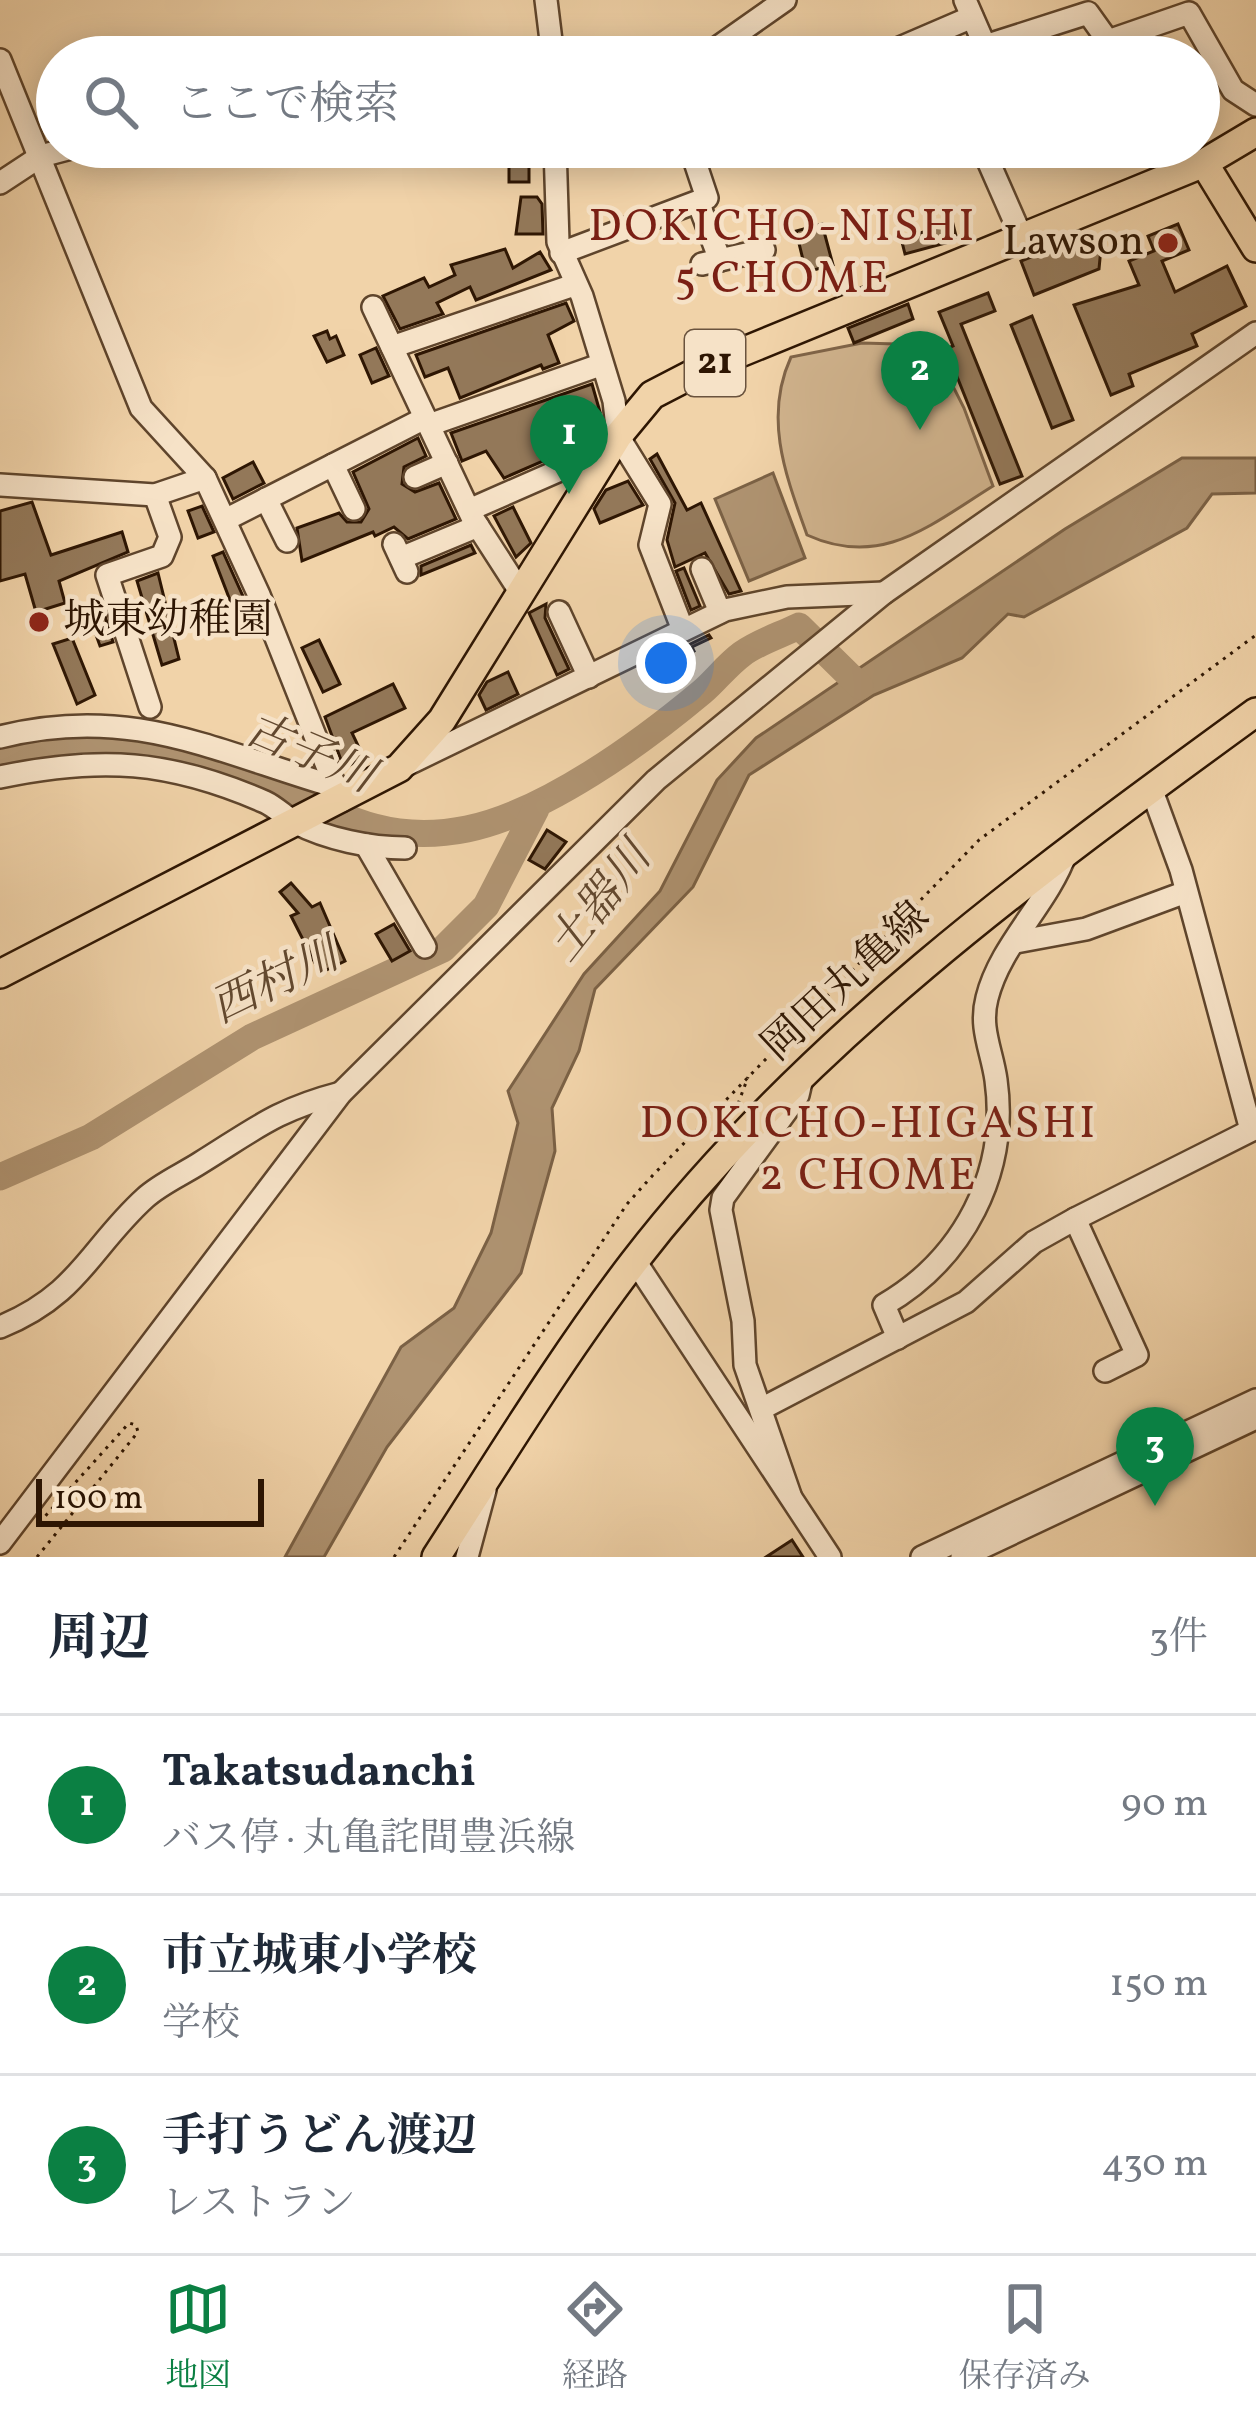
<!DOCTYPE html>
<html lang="ja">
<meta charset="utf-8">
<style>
body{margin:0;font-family:Vollkorn,"Noto Serif JP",serif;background:#f6f6f7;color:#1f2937}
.scale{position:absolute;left:36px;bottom:30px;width:228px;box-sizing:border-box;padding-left:12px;border:6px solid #2e1603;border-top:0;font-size:33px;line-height:42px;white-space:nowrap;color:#2e1603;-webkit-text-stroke:9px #f6e2c7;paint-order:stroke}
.you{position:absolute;left:666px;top:663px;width:42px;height:42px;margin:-30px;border:9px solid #fff;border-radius:50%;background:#1a73e8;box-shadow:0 0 0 18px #1a73e833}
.badge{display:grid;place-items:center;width:78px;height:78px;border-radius:50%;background:#0b8043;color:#fff;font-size:39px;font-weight:700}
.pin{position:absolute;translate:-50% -99px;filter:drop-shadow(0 3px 6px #0008)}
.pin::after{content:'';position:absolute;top:63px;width:42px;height:36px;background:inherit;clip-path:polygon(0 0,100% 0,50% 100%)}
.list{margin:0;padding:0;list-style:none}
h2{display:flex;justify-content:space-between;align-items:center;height:156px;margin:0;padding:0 48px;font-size:51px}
h2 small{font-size:39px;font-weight:400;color:#747a83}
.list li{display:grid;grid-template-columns:78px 1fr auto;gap:36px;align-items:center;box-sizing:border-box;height:180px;padding:0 48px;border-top:3px solid #e0e1e3}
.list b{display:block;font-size:45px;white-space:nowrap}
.list p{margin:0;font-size:39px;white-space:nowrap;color:#747a83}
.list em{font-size:39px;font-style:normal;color:#747a83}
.icon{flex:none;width:66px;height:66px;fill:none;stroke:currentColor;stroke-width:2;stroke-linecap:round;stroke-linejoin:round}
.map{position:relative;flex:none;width:1256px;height:1557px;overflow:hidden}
.search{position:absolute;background:#fff;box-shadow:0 6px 30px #0003;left:36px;right:36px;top:36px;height:132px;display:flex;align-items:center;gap:30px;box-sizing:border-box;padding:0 42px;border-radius:66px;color:#747a83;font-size:45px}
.sheet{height:696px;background:#fff}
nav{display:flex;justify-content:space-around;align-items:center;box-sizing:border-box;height:168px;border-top:3px solid #e0e1e3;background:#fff;font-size:33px;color:#747a83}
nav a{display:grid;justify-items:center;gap:6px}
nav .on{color:#0b8043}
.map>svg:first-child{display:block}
.green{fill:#d0b38d;stroke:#7f6448;stroke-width:3}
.water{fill:#af9371;stroke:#7b6145;stroke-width:3}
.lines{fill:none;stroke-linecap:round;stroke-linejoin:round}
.river{stroke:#af9371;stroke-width:27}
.building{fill:#937859;stroke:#2e1603;stroke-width:3}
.minor-casing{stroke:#5f452c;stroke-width:26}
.major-casing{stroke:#2e1603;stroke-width:32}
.path{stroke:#2e1603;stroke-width:3;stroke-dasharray:3 6;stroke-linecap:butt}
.minor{stroke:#f6e2c7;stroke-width:21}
.major{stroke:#f1d3a9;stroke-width:27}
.poi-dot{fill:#8f2418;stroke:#f6e2c7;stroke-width:4.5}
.labels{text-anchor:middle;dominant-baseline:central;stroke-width:9;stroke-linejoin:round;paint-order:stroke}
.shield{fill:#f6e2c7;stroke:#6a533e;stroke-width:3}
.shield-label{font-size:39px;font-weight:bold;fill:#2e1603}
.poi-label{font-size:42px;fill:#2e1603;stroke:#f6e2c7;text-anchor:end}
.street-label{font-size:42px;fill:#2e1603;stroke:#f6e2c7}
.neighbourhood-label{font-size:45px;letter-spacing:3px;fill:#7a1f14;stroke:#f6e2c7}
.water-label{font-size:45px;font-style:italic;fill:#62482f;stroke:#f6e2c7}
</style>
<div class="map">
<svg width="1256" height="1557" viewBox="0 0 1256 1557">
<rect width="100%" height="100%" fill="#f1d3a9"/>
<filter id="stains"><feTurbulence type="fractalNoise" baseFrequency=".00167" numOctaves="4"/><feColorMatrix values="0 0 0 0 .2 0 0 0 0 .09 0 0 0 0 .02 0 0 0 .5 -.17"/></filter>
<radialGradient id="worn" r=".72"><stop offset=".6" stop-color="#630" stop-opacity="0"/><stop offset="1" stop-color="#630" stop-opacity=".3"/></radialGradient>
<!-- green -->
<path class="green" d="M862,343L932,345L964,408L993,486C930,525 882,569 807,535C786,476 763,418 791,357Z"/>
<!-- water -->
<g class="water">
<polygon points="1182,458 1256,458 1256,493 1212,494 1187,528 1024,617 1008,614 962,658 874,695 749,775 693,887 595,989 579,1051 552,1108 555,1151 521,1273 387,1447 324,1557 285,1557 401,1347 454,1308 491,1233 518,1123 508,1091 584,974 660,891 717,780 756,738 1065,529"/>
<polygon points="773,473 805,558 749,581 715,499"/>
</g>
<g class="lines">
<!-- river -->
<g class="river">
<path d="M0,753C65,733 153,739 217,760C310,789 360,851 467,829C545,813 641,743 702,692C716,680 727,665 742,654C758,642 781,635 799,626L860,686"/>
<polyline points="0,1177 91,1137 252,1037 443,949 486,906 536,809"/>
</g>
</g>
<!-- building -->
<g class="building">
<rect x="509" y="152" width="20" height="30"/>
<polygon points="521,197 537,197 542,204 543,234 516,234"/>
<polygon points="822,224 833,265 806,272 796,231"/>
<polygon points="953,224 957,240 905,254 901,238"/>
<polygon points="1178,224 1189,250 1162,261 1175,292 1227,266 1246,306 1192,334 1197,346 1129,374 1133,386 1111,395 1074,305 1139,285 1129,261 1154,251 1148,236"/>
<polygon points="1086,235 1101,248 1099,269 1034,295 1021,261"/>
<polygon points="505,249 513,268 540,252 551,270 476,300 470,287 437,303 443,314 400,329 383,296 424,278 429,287 455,275 451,265"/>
<polygon points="988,293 995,311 961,324 1022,476 1000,484 946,349 953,346 939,312"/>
<polygon points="566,303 574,321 548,335 559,363 543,369 541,365 460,398 448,368 425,377 416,355"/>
<polygon points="908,304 913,319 854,343 848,328"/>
<polygon points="1032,316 1073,420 1052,428 1011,325"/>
<polygon points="327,331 330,339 336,336 344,355 327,362 314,336"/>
<polygon points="376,348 389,376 372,383 360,355"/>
<polygon points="592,384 600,412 565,424 575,447 504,478 486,451 462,461 451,433"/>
<polygon points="418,438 426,456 404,467 402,484 415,492 439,483 456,519 408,539 394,527 375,536 373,532 302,561 297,528 339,513 347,522 361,522 369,509 353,472"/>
<polygon points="657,454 687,510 701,503 741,591 729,594 705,553 675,567 667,540 675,503 650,459"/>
<polygon points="253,462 264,483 233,499 223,478"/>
<polygon points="628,481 643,505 600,523 594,509 606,490"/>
<polygon points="32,502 51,555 122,532 128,552 59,581 65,603 36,612 25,574 0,581 0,511"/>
<polygon points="202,506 214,532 198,538 188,511"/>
<polygon points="513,507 531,543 516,557 494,516"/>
<polygon points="471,545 475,553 421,575 421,566"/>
<polygon points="223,552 246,603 233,608 213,556"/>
<polygon points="684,568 700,606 691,610 676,571"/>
<polygon points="158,573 179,659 162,665 137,581"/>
<polygon points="546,604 545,618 569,669 557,675 529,613"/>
<polygon points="105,616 113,642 100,646 91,621"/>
<polygon points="709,635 711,638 692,647 694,651 667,664 664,657"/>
<polygon points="72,638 95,695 77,704 53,644"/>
<polygon points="319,640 340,684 323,692 302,648"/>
<polygon points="508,672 518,694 486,710 479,695 487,682"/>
<polygon points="393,684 405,708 352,733 364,758 344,768 325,717"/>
<polygon points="547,830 566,842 545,869 529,860"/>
<polygon points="291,883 312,907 320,903 345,961 320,973 291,916 298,913 280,892"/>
<polygon points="394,924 410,951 392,961 376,934"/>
<polygon points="792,1540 803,1557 766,1557"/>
</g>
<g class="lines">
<defs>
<g id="minor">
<polyline points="546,0 553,57"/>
<polyline points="965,0 985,46 1088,13 1108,41 1189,13 1233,90 1256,105"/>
<polyline points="704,57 785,0"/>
<polyline points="879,57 972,17"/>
<polyline points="0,60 141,408 205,478 259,595 341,801"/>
<polyline points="555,147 558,242 582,296 614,401 618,436 660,504 650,545 683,630"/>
<polyline points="982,147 1022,238"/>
<polyline points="0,183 41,156 75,147"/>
<polyline points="698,202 720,260"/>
<polyline points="561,253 707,198 690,147"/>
<polyline points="702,264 764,250"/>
<polyline points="373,307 472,517 521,593"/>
<polyline points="392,347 574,285"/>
<polyline points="429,425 600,365"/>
<polyline points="333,465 354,509"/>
<polyline points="415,477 447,463"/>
<polyline points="0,485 155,495 205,478"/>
<polyline points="266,499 287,541"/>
<polyline points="469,510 608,449"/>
<polyline points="225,520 425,418"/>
<polyline points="394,544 407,572"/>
<polyline points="401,558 478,526"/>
<polyline points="702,569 720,612"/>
<polyline points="559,612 589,677"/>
<polyline points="150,707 107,575 162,556 170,537 155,495"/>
<path d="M0,737C130,704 214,751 333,786"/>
<polyline points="406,765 725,610 787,597 884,593"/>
<path d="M0,777C100,756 169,760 265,802C276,807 285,817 296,823C327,839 370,848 405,848"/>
<polyline points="1151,788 1181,870 1251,1130"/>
<polyline points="366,845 425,947"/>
<polyline points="1016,942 1086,929 1186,892"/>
<polyline points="1075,1219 1137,1355 1105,1371"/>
<polyline points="635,1261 830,1557"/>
<path d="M0,1327C79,1295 90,1248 145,1198C160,1184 183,1174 200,1163C255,1129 276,1110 341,1093"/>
<path d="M898,1338L884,1305C963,1259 1009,1173 996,1080C992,1051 979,1028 987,998C1000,945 1047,905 1066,853"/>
<polyline points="761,1409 966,1302 1034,1242 1075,1219 1256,1128"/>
<polyline points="790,1495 745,1365 743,1321 721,1210 723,1198 798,1095 802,1078"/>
<polyline points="0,1543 341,1093 656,780 884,593 1256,333"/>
<polyline points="467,1557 485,1490"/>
<polyline points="922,1557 1256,1400"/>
<polyline points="962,1557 1256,1418"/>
</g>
<g id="major">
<polyline points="1204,163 1256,248"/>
<polyline points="0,974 399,768 442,720 618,436 652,395 708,366 1204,163 1256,132"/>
<path d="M436,1557C500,1458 561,1357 633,1263C803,1042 1032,875 1256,712"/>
</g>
</defs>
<!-- minor casing -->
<use href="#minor" class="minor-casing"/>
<!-- major casing -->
<use href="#major" class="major-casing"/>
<!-- path -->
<g class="path">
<polyline points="735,1112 748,1077"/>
<polyline points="37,1557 138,1432 136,1425 129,1423 39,1523"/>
<polyline points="394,1557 627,1204 653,1175 979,840 1256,635"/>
</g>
<!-- minor -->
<use href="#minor" class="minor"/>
<!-- major -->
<use href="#major" class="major"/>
</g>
<!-- markers -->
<g class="poi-dot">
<circle cx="1168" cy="243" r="12"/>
<circle cx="39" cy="622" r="12"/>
</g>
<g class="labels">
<!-- shield labels -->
<rect class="shield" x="685" y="330" width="60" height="66" rx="9"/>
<g class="shield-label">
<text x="715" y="363">21</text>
</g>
<!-- poi labels -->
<g class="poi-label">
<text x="1144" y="243">Lawson</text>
<text x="63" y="622" text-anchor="start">城東幼稚園</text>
</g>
<!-- street labels -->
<g class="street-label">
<text transform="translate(847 983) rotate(-43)">岡田丸亀線</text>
</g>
<!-- neighbourhood labels -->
<g class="neighbourhood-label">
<text x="783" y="228">DOKICHO-NISHI<tspan x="783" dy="52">5 CHOME</tspan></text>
<text x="869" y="1125">DOKICHO-HIGASHI<tspan x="869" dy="52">2 CHOME</tspan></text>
</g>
<!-- water labels -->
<g class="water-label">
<text transform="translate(309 755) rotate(23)">古子川</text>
<text transform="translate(601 903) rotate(-52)">土器川</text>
<text transform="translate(276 983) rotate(-26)">西村川</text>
</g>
</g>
<rect width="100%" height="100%" filter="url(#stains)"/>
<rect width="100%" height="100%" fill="url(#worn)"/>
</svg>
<div class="scale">100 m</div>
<div class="you"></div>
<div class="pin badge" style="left:569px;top:494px">1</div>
<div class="pin badge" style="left:920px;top:430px">2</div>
<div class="pin badge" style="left:1155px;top:1506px">3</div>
<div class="search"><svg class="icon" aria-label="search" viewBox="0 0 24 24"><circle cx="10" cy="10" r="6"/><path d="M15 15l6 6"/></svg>ここで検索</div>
</div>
<section class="sheet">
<h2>周辺<small>3件</small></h2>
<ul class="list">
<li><span class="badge">1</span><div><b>Takatsudanchi</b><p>バス停 · 丸亀詫間豊浜線</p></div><em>90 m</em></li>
<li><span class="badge">2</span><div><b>市立城東小学校</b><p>学校</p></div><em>150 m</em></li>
<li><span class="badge">3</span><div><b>手打うどん渡辺</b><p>レストラン</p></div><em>430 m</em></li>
</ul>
</section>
<nav>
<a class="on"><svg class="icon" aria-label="map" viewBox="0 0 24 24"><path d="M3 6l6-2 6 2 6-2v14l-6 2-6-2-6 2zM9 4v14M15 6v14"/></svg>地図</a>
<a><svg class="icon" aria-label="directions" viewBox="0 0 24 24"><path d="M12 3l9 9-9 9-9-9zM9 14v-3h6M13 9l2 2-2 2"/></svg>経路</a>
<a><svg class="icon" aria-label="saved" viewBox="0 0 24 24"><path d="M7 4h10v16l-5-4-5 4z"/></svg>保存済み</a>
</nav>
